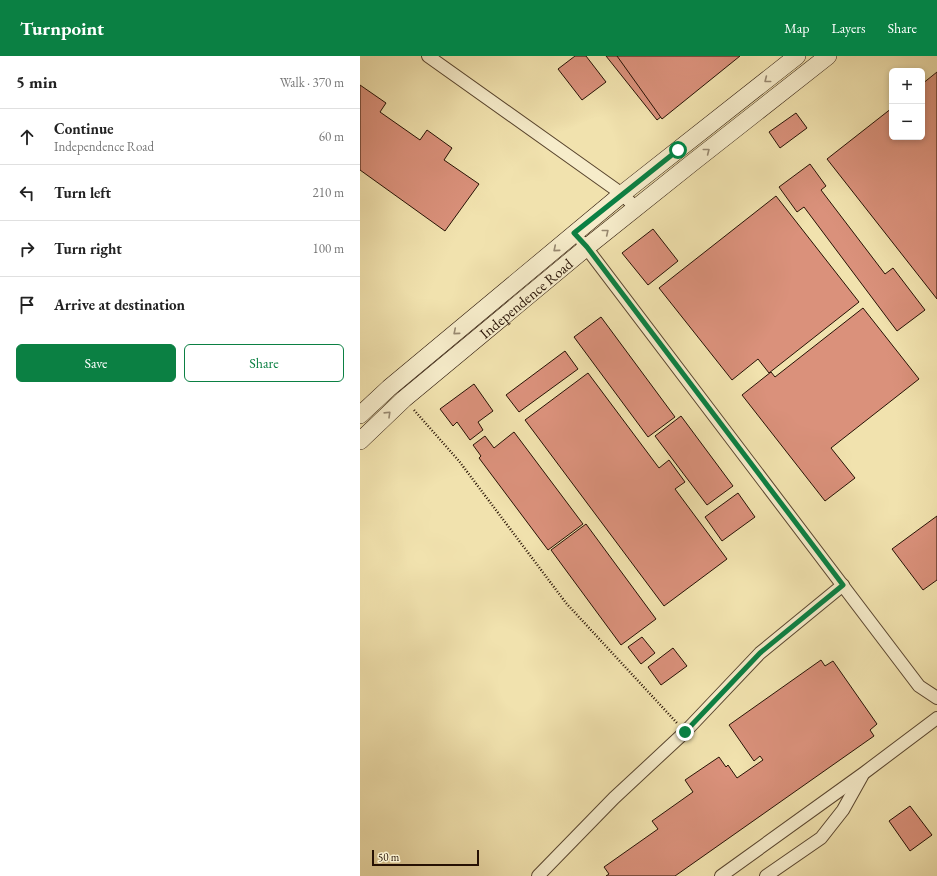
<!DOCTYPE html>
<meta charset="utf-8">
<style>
body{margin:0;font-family:"EB Garamond",serif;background:#f6f6f6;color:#222}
.controls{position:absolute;right:12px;top:12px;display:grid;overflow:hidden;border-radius:6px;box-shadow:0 2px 6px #0003}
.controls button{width:36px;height:36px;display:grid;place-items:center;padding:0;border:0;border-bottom:1px solid #e0e0e0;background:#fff;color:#222;font:20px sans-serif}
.scale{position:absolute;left:12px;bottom:10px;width:107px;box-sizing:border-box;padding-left:4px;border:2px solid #261104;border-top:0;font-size:11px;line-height:14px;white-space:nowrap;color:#261104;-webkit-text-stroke:3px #f6ecca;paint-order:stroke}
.stop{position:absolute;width:12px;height:12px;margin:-9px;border:3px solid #0b8043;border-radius:50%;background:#fff}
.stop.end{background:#0b8043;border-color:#fff;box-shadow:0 1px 4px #0008}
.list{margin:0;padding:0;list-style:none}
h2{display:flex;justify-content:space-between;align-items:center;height:52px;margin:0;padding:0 16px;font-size:17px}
h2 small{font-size:13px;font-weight:400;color:#767676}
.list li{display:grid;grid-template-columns:26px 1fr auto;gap:12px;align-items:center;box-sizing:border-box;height:56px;padding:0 16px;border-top:1px solid #e0e0e0}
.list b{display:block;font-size:15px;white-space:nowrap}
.list p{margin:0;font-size:13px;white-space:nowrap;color:#767676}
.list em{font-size:13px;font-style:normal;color:#767676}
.actions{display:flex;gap:8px;padding:12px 16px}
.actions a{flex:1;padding:9px 0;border:1px solid #0b8043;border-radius:6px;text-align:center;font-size:14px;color:#0b8043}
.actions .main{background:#0b8043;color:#fff}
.icon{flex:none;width:22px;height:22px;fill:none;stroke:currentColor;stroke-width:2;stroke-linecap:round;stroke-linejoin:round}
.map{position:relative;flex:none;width:577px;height:820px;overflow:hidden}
header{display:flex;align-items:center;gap:24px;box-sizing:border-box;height:56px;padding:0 20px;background:#0b8043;color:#fff}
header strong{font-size:19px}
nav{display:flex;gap:22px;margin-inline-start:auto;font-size:14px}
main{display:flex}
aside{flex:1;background:#fff}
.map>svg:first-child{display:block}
.building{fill:#da917b;stroke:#261104}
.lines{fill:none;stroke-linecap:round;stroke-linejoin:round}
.minor-casing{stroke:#59452e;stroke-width:14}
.secondary-casing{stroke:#261104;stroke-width:18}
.path{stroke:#261104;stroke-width:2.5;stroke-dasharray:1 2;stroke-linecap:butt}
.minor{stroke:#f6ecca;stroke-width:12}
.secondary{stroke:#f6ecca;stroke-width:17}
.oneway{stroke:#988971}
.route{stroke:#0b8043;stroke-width:5}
.labels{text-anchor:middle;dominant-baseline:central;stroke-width:3;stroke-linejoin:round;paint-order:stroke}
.street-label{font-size:15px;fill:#261104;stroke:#f6ecca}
</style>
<header>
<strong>Turnpoint</strong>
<nav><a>Map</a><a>Layers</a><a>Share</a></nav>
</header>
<main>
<aside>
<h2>5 min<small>Walk · 370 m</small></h2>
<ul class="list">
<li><svg class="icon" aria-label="ahead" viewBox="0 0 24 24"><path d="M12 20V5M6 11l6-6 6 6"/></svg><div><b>Continue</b><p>Independence Road</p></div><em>60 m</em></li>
<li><svg class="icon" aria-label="left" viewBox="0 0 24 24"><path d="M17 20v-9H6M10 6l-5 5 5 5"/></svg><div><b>Turn left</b></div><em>210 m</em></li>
<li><svg class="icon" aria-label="right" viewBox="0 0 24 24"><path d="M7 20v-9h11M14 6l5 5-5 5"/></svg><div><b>Turn right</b></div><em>100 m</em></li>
<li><svg class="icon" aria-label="arrive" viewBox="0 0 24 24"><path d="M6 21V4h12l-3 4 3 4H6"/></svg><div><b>Arrive at destination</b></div></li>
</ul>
<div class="actions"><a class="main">Save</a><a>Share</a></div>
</aside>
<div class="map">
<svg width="577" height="820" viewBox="0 0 577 820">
<rect width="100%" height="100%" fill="#f1e2ae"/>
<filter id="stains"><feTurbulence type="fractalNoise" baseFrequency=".005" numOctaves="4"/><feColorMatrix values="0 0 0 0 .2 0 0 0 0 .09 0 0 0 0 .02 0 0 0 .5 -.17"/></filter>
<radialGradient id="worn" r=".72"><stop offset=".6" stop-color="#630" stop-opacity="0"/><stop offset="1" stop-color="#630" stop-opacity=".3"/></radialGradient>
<!-- building -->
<g class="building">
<polygon points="215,0 226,0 246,26 222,44 198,13"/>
<polygon points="246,0 377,0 297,64"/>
<polygon points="257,0 380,0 302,63"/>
<polygon points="577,16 577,243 467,103 532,52 532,81 562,81 562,28"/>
<polygon points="0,29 26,47 20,56 60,84 67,74 92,92 84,104 119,128 85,175 0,114"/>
<polygon points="436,57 447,72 420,92 409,76"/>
<polygon points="450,108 466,130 461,134 525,218 533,212 565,254 537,275 444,151 437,156 419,131"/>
<polygon points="416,140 499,246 409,317 398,303 372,324 299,232"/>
<polygon points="293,173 318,205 288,229 262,197"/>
<polygon points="503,252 559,323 471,392 495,422 465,445 382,339 411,316 415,321"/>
<polygon points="241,261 315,361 288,381 214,281"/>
<polygon points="205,295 218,313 159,356 146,339"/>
<polygon points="228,317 299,412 309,404 325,426 315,433 367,503 304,550 165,364"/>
<polygon points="114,328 133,355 118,366 123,374 110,384 97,366 93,370 80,353"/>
<polygon points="321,360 373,430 347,449 295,380"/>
<polygon points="154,376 223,468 188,494 119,402 121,400 113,389 125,380 134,392"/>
<polygon points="378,437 395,461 362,485 345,461"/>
<polygon points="577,460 577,524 563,534 532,493"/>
<polygon points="226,468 296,563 261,589 191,494"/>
<polygon points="282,581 295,597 281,608 268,591"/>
<polygon points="313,592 327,610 301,629 288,611"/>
<polygon points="461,604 465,610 473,605 517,668 510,674 514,680 315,820 246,820 249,818 244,811 298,773 292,765 333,736 325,724 359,701 366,711 368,709 377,722 403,704 400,700 394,705 369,669"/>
<polygon points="550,750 572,779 550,795 529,765"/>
</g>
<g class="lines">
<defs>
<g id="minor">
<polyline points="68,0 262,138 276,152"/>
<polyline points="222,186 559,630 577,642"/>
<polyline points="178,820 254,742 325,676 400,597 483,529"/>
<polyline points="361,820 504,717 577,662"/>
<polyline points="406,820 461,782 483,754 502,720"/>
</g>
<g id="secondary">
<polyline points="0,359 29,332 262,138 437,0"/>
<path id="s1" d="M0,385L44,343L227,191L332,107L468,0"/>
</g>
</defs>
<!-- minor casing -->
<use href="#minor" class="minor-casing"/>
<!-- secondary casing -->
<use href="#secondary" class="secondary-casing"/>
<!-- path -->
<polyline class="path" points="54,354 99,405 206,547 317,667"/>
<!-- minor -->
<use href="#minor" class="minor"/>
<!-- secondary -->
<use href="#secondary" class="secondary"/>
</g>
<!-- one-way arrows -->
<defs><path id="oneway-chevron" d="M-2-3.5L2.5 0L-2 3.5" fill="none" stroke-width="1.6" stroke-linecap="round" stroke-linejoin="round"/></defs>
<g class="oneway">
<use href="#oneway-chevron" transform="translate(407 24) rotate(142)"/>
<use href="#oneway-chevron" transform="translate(347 95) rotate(-38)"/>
<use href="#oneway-chevron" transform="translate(246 176) rotate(-39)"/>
<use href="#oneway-chevron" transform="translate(196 193) rotate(140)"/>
<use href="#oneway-chevron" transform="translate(96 276) rotate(140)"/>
<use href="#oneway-chevron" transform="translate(28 358) rotate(-44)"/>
</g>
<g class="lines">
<!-- route -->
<polyline class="route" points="318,94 214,177 227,191 483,529 400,597 325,676"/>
</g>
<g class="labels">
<!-- street labels -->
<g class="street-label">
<text stroke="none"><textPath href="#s1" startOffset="219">Independence Road</textPath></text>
</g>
</g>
<rect width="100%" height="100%" filter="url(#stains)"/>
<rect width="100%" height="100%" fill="url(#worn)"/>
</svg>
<div class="controls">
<button>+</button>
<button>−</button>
</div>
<div class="scale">50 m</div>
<div class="stop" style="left:318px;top:94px"></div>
<div class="stop end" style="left:325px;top:676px"></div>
</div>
</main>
